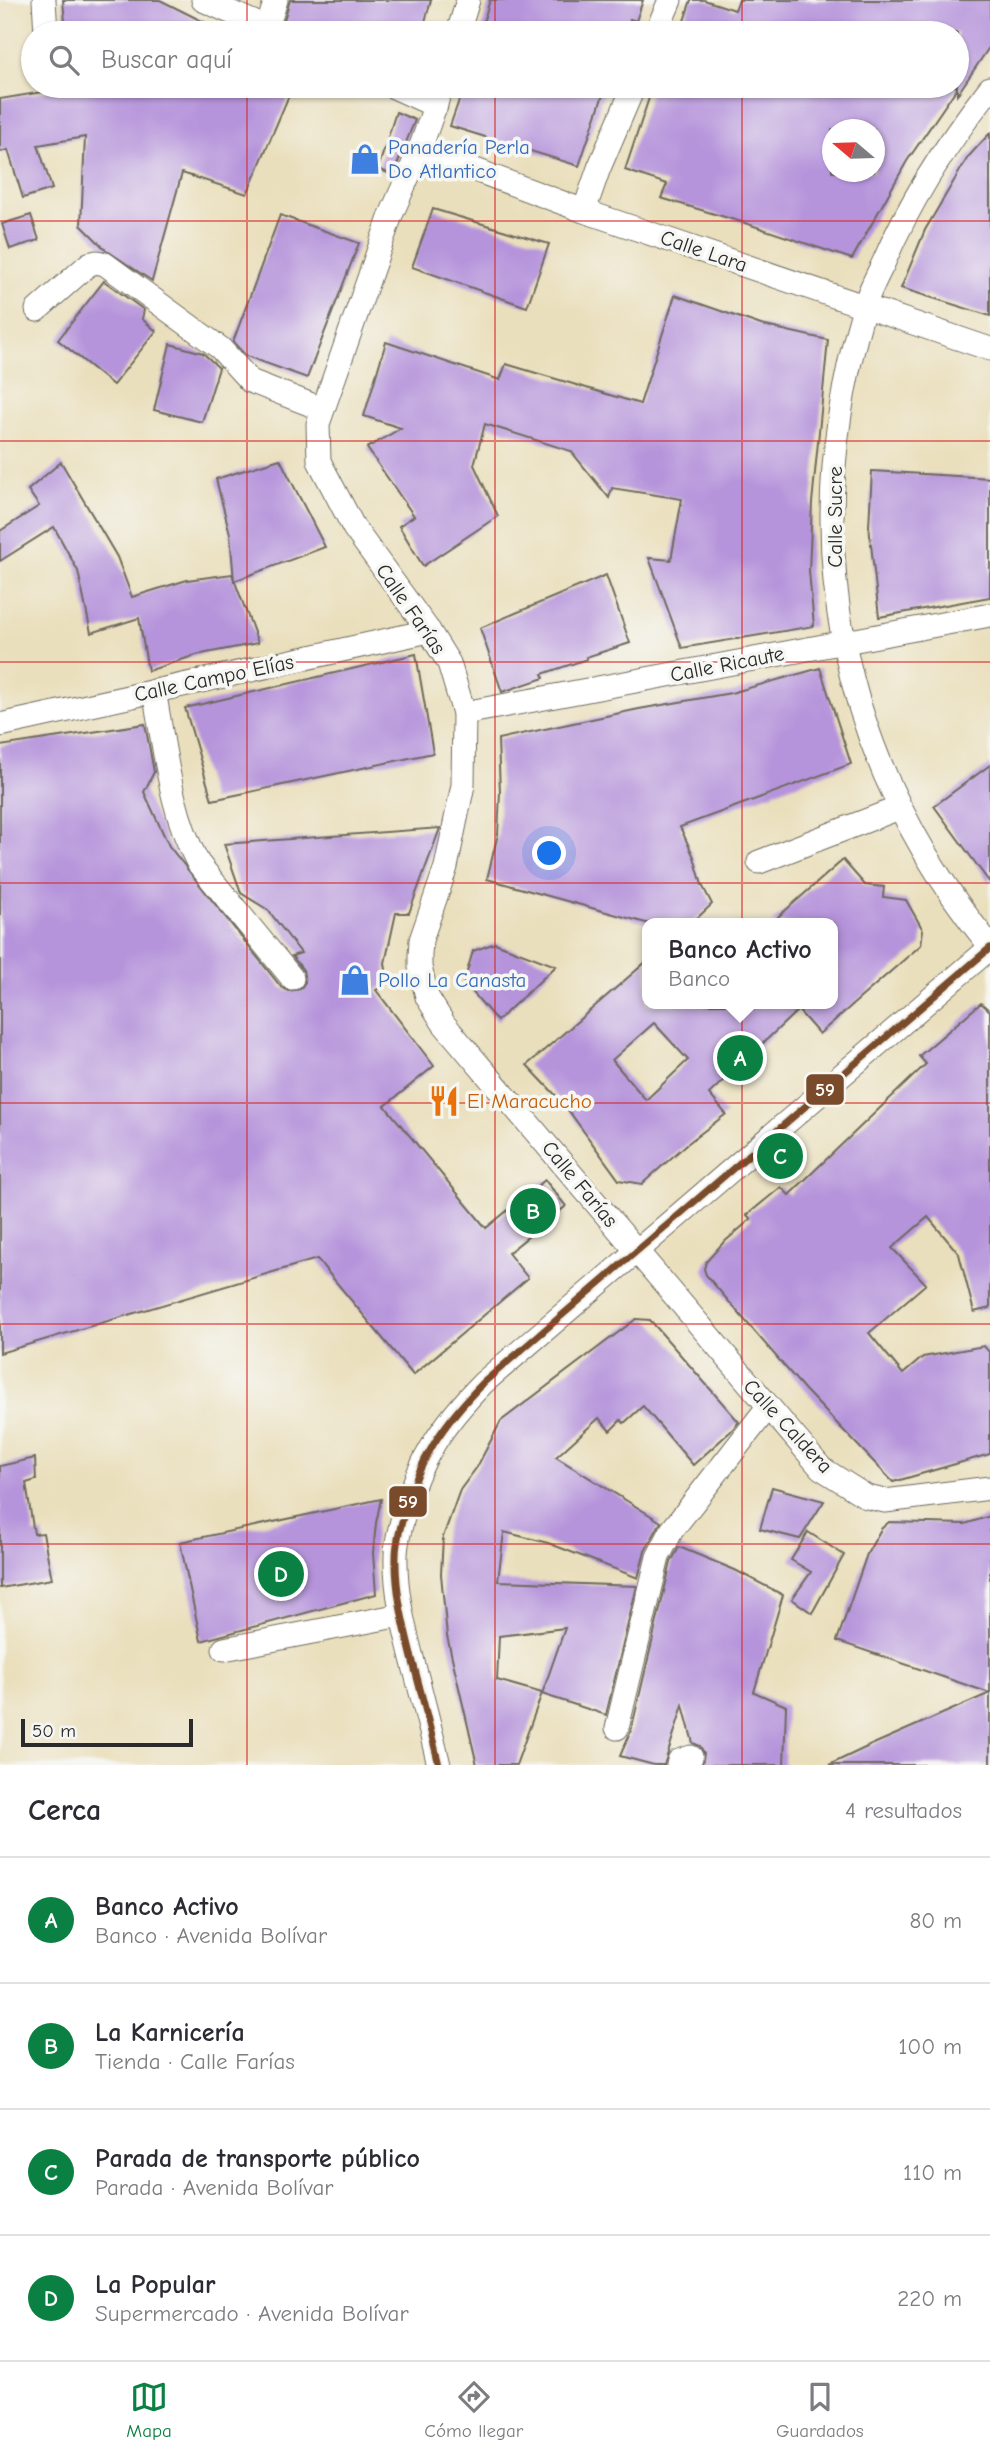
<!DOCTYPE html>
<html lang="es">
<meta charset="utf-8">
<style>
body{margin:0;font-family:"Comic Neue",sans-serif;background:#f2f2f3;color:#2b2b33}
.compass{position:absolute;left:822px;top:119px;width:63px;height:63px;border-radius:50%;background:#fff;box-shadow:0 2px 5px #0004;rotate:289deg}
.scale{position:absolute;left:21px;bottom:18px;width:172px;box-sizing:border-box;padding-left:7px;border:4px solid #2b2b2b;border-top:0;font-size:19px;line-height:24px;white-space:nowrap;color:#2b2b2b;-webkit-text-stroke:5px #f6f6f2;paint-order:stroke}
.you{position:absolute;left:550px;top:854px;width:24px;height:24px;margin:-18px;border:5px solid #fff;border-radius:50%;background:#1a73e8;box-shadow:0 0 0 10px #1a73e833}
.badge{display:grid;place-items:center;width:46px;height:46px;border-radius:50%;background:#0b8043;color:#fff;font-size:23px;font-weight:700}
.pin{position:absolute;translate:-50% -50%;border:4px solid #fff;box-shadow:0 2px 7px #0006}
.popup{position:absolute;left:642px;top:918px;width:196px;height:91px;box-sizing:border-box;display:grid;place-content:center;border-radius:14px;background:#fff;filter:drop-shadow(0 2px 5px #0005);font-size:23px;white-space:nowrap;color:#7c7c81}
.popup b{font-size:26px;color:#2b2b33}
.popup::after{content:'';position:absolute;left:50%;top:100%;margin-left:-14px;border:14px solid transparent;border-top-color:#fff}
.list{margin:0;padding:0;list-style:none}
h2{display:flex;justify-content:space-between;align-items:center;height:91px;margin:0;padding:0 28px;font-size:30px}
h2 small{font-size:23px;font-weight:400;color:#7c7c81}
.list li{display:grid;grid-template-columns:46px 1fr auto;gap:21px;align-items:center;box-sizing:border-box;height:126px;padding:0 28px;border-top:2px solid #e1e1e2}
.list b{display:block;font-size:26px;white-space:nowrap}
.list p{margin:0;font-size:23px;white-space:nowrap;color:#7c7c81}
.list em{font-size:23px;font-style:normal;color:#7c7c81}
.icon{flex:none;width:38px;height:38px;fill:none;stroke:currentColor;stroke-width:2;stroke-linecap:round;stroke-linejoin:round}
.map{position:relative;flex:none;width:990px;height:1765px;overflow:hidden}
.search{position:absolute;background:#fff;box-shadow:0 2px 5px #0004;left:21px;right:21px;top:21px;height:77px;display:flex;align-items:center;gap:18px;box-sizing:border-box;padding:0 24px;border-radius:38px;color:#7c7c81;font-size:26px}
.sheet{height:595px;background:#fff}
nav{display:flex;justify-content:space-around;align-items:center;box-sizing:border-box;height:98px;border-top:2px solid #e1e1e2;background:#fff;font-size:19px;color:#7c7c81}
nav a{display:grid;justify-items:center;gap:4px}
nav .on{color:#0b8043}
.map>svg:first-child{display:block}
.building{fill:#b694db;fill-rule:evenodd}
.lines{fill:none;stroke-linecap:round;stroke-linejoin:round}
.minor-casing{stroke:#6e6a5e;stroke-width:25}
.minor{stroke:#fff;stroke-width:23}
.bus-1-casing{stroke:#f6f6f2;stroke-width:12}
.bus-1{stroke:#7a4b2a;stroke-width:7}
.grid{fill:none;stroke:#d62828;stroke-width:2;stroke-opacity:0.55}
.labels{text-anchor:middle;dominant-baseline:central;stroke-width:7;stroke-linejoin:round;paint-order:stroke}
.shop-label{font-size:21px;fill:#366cbe;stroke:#f6f6f2;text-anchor:start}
.street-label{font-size:21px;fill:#2b2b2b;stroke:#f6f6f2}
.food-label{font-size:21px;fill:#c56008;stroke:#f6f6f2;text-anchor:start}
.line-badge{stroke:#f6f6f2;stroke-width:2.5}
.badge-label{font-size:19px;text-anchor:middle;font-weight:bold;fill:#fff}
</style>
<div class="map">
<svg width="990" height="1765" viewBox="0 0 990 1765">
<rect width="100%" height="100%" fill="#f6f6f2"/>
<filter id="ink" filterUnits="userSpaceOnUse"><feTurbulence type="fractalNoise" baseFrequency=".0143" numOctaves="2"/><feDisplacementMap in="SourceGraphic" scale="14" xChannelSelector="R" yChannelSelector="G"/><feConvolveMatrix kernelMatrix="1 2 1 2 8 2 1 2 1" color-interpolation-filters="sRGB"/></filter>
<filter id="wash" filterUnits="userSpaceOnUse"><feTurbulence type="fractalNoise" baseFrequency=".00686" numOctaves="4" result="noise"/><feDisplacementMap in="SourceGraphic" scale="28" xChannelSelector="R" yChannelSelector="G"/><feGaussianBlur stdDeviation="1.57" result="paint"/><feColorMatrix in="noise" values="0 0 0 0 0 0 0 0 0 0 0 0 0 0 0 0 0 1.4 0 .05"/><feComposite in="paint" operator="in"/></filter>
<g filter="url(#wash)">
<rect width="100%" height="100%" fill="#eadfbc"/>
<g id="blocks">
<!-- building -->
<g class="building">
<polygon points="63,0 160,0 226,33 66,33"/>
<polygon points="290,0 431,0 422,33 292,33 290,25 284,20"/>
<polygon points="490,0 643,0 636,21 630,19 626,33 480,33"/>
<path d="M691,0H704L735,10L739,0H990V46L957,95V88L907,161L852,259L745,223L661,198L667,184L625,170L653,86H957V33H680ZM832,130H874V172H832Z"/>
<polygon points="79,86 293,86 247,194 182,173 152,281 106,250 81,225 85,137 38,145 52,189 23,198 8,150 0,152 0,99"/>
<polygon points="464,86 606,86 579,166 450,126"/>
<polygon points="396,112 415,120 393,175 378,169"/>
<polygon points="990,133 990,316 901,288 925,230 968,157"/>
<polygon points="433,209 549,244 527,307 412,267"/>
<polygon points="31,215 39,240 10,249 2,224"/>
<polygon points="280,215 359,243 307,378 246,356 233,342"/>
<polygon points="104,281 144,310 142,319 156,331 113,385 58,340"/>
<polygon points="675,295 761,325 828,340 812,503 809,571 814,626 682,648 649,558 671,560 682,499 612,488 609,498 571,451 485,424 474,465 498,516 423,566 399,526 414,516 367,448 401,428 364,416 386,342 500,380 506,364 640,404"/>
<polygon points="170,344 203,353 219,368 202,422 154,410"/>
<polygon points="280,459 325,547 234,581 230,534 216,479"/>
<polygon points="61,462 117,557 132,597 187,580 232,574 258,643 196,655 148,671 139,618 91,633 78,571 54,527 0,561 0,531 39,506 28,490"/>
<polygon points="872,471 990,478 990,597 879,617 869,526"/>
<polygon points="606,575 630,643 586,657 587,659 542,674 544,678 502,692 480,628"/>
<polygon points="416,654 433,753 212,800 185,708"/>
<polygon points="820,668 851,764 680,827 694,857 702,885 712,904 692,923 646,923 487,879 498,834 500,792 498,739 639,709 731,693"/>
<polygon points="145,724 154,772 144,792 169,846 281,987 288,991 300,989 305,982 303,970 292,956 301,953 268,910 241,893 224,844 440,828 409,913 396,913 385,963 388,983 376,990 434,1066 385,1106 486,1228 545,1180 566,1206 508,1253 528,1278 413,1375 317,1259 0,1353 0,746"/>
<polygon points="990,765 990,883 934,806"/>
<path d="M843,860L865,885L884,887L883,897L906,900L923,930L921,945L819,1034L798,1010L709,1094L726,1114L687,1144L642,1184L619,1180L563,1103L527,1065L647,961V1004H833V923H771ZM654,1023L688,1060L646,1100L612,1060Z"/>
<polygon points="495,943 556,966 497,1021 464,982 473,951"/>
<polygon points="981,1003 990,1011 990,1308 974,1312 959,1254 928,1217 892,1248 926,1284 869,1333 903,1374 923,1357 984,1346 990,1353 990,1454 893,1482 805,1390 706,1275 704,1269 706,1262 722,1244 751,1219 747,1215 781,1187 789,1195 926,1064 919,1056"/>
<polygon points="636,1319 650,1320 739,1422 731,1431 693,1465 643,1406 624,1423 621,1420 610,1431 599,1418 556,1457 661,1522 645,1551 638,1578 548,1543 504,1532 498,1581 637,1586 606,1715 542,1694 565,1628 499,1636 497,1680 542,1693 516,1765 477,1765 447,1636 441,1574 443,1537 460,1490 477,1467 501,1421"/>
<polygon points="35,1458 36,1480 26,1483 34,1534 43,1533 52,1579 0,1588 0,1466"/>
<polygon points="772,1487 824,1501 800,1539 760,1529"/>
<polygon points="381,1499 376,1523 373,1553 376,1594 201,1641 180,1542"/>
<polygon points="990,1516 990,1693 837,1641 867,1554 881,1529 889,1522 965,1524"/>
<polygon points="808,1532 844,1555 812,1613 792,1599 811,1572 791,1560"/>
<polygon points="679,1547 735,1570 783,1595 754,1692 786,1706 784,1765 702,1765 704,1753 700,1746 693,1743 683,1705 664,1765 654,1765 620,1756 631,1731 671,1562"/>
<polygon points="990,1693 990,1765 829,1765 869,1746"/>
</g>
</g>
</g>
<g filter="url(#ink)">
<use href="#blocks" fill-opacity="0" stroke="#6e6a5e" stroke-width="2"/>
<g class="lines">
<defs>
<g id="minor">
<polyline points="44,0 46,33"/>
<polyline points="203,0 278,33"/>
<polyline points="267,28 276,0"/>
<polyline points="458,33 468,0"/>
<polyline points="656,33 670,0"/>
<polyline points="392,86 436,106"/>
<polyline points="442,86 420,149 391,215 318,424 319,461 354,528 429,631 449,663 464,713 463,785 446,867 421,940 420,955 420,967 427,997 444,1024 821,1468 867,1497 885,1501 990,1488"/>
<path d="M990,88C947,143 910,200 883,264C876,278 868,293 864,308C795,540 838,758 990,946"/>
<polyline points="420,149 584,211 990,349"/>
<polyline points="584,211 599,168 634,86"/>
<polyline points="37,310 89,264 97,262 105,264 220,348 250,381 322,409"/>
<path d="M154,691C165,749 170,811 198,863L292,978"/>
<polyline points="464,713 990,615"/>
<polyline points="0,725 429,631"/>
<polyline points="759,862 899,808"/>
<polyline points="224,1649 401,1615"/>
<polyline points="617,1728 658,1557 672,1530 768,1407"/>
<path d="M439,1765C431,1732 423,1699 414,1666C405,1630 395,1594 396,1556C396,1542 400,1528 404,1514C419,1459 443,1424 483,1383L990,948"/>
<polyline points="678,1765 679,1761 691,1757"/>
</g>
</defs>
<!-- minor casing -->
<use href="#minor" class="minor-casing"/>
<!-- minor -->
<use href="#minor" class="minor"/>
<defs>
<path id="bus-1" d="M439,1765C431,1732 423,1699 414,1666C405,1630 395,1594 396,1556C396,1542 400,1528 404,1514C419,1459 443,1424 483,1383L990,948"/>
</defs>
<!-- bus-1 casing -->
<use href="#bus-1" class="bus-1-casing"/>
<!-- bus-1 -->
<use href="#bus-1" class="bus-1"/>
</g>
</g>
<!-- grid -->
<path class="grid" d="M247,0V33M495,0V33M742,0V33M247,86V1765M495,86V1765M742,86V1765M0,221H990M0,441H990M0,662H990M0,883H990M0,1103H990M0,1324H990M0,1544H990"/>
<!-- icons -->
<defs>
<symbol id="shop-bare" viewBox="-9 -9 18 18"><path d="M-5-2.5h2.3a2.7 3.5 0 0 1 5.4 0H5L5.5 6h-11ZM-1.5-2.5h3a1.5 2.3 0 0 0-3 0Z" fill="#3f7fe0" stroke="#f6f6f2" stroke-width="2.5" paint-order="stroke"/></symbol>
<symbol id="restaurant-bare" viewBox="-9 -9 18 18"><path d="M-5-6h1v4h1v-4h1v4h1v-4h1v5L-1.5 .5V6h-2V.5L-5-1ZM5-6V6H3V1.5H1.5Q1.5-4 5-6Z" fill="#e8710a" stroke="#f6f6f2" stroke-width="2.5" paint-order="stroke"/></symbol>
</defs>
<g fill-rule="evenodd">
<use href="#shop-bare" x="343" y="137" width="44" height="44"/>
<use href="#shop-bare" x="333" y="958" width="44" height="44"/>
<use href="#restaurant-bare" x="422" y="1079" width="44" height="44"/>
</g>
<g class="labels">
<!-- shop labels -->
<g class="shop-label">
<text x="388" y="147">Panadería Perla<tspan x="388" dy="24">Do Atlantico</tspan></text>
<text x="378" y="980">Pollo La Canasta</text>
</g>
<!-- street labels -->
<g class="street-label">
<text transform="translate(704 251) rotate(19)">Calle Lara</text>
<text transform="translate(835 517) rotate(-90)">Calle Sucre</text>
<text transform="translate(411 609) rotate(55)">Calle Farías</text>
<text transform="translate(727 664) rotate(-11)">Calle Ricaute</text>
<text transform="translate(214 678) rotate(-12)">Calle Campo Elías</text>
<text transform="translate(580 1184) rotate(50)">Calle Farías</text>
<text transform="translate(788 1426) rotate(47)">Calle Caldera</text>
</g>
<!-- food labels -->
<g class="food-label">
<text x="467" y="1101">El Maracucho</text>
</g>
</g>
<g class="line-badge">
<rect x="805" y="1073" width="40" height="33" rx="7" fill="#7a4b2a"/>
<rect x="388" y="1485" width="40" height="33" rx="7" fill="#7a4b2a"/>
</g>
<g class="badge-label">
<text x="825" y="1096">59</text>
<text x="408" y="1508">59</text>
</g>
</svg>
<svg class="compass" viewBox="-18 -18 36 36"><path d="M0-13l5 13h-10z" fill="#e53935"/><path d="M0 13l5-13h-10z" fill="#7c7c81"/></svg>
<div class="scale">50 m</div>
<div class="you"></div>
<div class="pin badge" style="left:740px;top:1058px">A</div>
<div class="popup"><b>Banco Activo</b>Banco</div>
<div class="pin badge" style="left:533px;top:1211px">B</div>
<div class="pin badge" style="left:780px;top:1156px">C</div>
<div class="pin badge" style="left:281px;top:1574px">D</div>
<div class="search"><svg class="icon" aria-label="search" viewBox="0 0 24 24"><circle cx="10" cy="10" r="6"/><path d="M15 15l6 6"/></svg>Buscar aquí</div>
</div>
<section class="sheet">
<h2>Cerca<small>4 resultados</small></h2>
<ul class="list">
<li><span class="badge">A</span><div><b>Banco Activo</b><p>Banco · Avenida Bolívar</p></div><em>80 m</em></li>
<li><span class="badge">B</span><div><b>La Karnicería</b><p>Tienda · Calle Farías</p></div><em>100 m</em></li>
<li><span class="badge">C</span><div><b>Parada de transporte público</b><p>Parada · Avenida Bolívar</p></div><em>110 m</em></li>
<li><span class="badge">D</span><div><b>La Popular</b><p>Supermercado · Avenida Bolívar</p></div><em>220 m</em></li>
</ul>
</section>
<nav>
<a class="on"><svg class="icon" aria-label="map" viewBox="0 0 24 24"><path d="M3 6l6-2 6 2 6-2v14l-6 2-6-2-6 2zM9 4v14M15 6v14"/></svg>Mapa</a>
<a><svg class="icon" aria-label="directions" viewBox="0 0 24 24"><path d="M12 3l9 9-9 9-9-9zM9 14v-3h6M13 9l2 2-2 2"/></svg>Cómo llegar</a>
<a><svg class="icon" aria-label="saved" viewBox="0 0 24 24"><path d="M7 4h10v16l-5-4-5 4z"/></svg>Guardados</a>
</nav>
